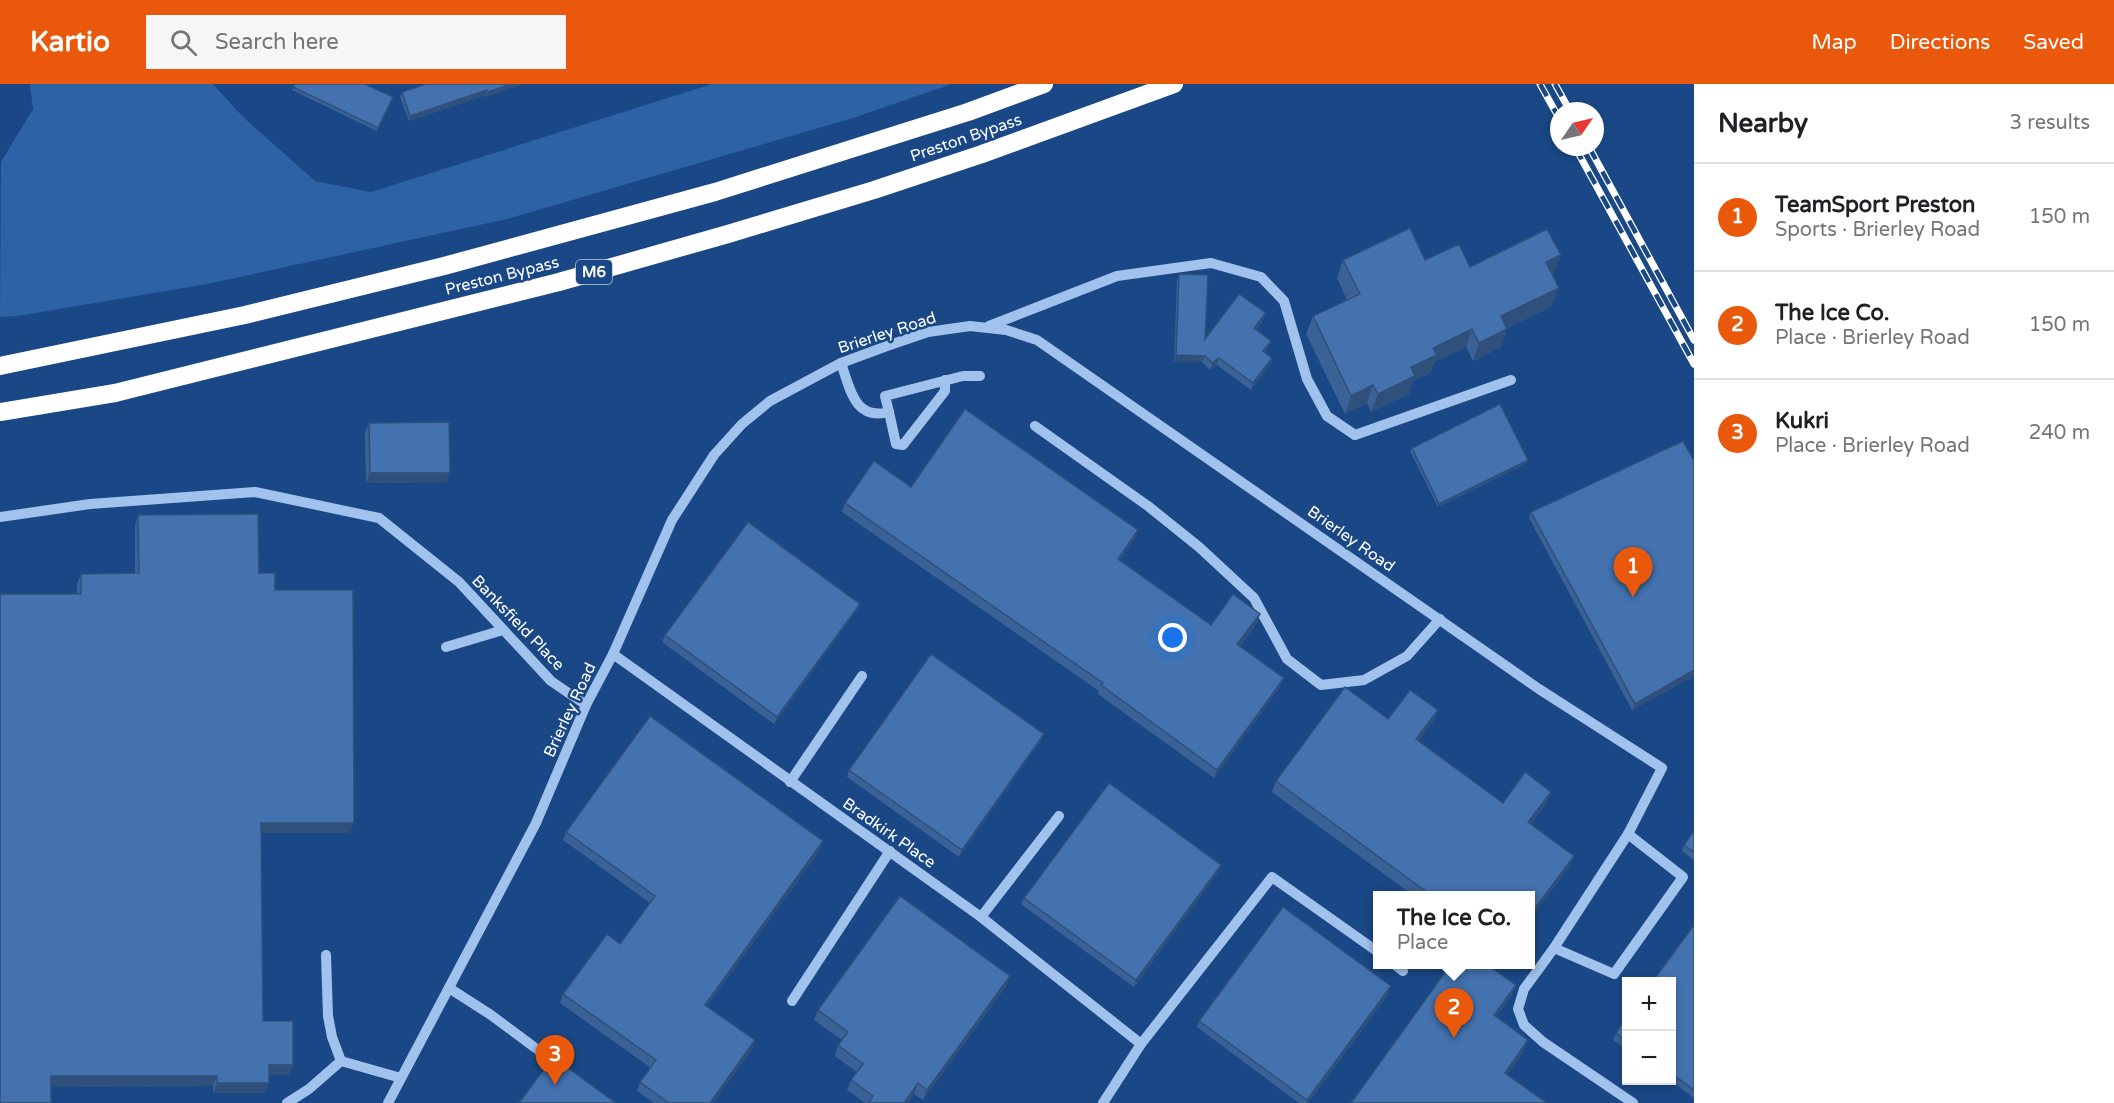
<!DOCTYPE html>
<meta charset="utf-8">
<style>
body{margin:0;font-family:"Varela Round",sans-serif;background:#f6f6f6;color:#202124}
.controls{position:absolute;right:18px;bottom:18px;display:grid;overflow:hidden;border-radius:0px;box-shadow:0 3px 9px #0003}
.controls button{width:54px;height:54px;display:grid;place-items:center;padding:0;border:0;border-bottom:2px solid #e0e0e0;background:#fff;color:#202124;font:30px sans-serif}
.compass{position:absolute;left:1550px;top:18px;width:54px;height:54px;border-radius:50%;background:#fff;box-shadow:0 3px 9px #0003;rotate:56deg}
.you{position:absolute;left:1173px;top:554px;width:21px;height:21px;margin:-15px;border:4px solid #fff;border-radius:50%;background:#1a73e8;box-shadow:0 0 0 9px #1a73e833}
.badge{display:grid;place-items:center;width:39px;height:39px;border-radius:50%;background:#ea580c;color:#fff;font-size:20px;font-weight:700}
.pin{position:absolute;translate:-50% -50px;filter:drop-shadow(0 2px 3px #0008)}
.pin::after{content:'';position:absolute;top:32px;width:21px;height:18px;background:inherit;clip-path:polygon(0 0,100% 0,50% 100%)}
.popup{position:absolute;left:1373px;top:807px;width:162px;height:78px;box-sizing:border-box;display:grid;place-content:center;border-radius:0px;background:#fff;filter:drop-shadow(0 2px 4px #0005);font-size:20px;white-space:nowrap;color:#757577}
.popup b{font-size:22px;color:#202124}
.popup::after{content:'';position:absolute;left:50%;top:100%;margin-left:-12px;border:12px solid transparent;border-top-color:#fff}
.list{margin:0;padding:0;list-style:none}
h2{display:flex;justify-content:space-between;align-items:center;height:78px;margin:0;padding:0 24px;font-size:26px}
h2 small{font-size:20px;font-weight:400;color:#757577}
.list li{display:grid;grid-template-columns:39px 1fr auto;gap:18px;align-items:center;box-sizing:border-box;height:108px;padding:0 24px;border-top:2px solid #e0e0e0}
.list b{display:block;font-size:22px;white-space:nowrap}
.list p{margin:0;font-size:20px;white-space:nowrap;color:#757577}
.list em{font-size:20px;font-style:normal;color:#757577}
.icon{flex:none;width:33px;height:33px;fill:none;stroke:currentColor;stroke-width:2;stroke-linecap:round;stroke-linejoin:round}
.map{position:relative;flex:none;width:1694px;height:1019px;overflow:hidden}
header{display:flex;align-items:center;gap:36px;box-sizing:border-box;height:84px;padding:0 30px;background:#ea580c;color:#fff}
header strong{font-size:28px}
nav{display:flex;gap:33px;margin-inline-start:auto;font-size:21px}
.search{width:420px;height:54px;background:#f6f6f6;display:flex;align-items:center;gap:15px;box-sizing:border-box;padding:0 21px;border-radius:0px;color:#757577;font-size:22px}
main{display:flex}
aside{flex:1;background:#fff}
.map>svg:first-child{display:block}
.green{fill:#2d62a4}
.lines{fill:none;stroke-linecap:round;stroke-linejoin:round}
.minor{stroke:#a1c2ec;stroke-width:10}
.highway{stroke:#fff;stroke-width:18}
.rail-casing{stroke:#fff;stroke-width:7}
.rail{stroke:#1a4886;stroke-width:4.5;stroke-dasharray:14;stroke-linecap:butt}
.wall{fill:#3a6296}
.shaded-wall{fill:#2f507a}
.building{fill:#4372af;stroke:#2f507a;stroke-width:1.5}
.labels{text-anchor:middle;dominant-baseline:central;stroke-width:5;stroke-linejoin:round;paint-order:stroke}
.shield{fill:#1a4886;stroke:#bac8db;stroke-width:1.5}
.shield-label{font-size:15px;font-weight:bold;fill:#fff}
.street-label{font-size:16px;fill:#fff;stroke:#1a4886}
</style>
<header>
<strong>Kartio</strong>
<div class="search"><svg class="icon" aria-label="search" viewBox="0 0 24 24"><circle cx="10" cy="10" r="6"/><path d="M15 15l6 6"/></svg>Search here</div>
<nav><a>Map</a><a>Directions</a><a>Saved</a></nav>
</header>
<main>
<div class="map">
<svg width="1694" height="1019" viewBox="0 0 1694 1019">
<rect width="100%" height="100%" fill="#1a4886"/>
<!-- green -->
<polygon class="green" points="30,0 213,0 243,33 315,97 371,108 712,0 952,0 853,34 507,135 207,200 18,232 0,233 1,78 33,25"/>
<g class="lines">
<!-- minor -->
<g class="minor">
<polyline points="989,242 1117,192 1211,179 1261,193 1284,217 1307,295 1327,332 1355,351 1511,296"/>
<path d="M841,279C850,304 854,337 889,328L885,312L963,292H980"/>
<polyline points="889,328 896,360 903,361 945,307 945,296"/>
<polyline points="1035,342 1148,422 1199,463 1254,514 1287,575 1321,601 1364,596 1407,572 1440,535"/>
<polyline points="0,433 90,420 255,408 379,434 459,498 551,597 586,621"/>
<polyline points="446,563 503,546"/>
<polyline points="613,570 981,833 1141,960"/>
<polyline points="790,698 862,592"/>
<polyline points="981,833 1059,732"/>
<polyline points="1554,864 1614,890 1683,793 1628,750"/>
<polyline points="326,871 328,932 332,953 341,977"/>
<polyline points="1394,880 1403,887"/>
<polyline points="449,904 491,931 561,983"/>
<polyline points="792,917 890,767"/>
<polyline points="287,1019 309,1005 341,977 401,994"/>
<polyline points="388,1019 536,739 586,621 613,570 672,436 714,371 742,340 770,317 841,279 887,262 928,248 970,242 1006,246 1037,256 1539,605 1662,684 1628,750 1554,864 1524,905 1518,925 1524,941 1543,958 1633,1019"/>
<polyline points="1103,1019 1141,960 1272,793 1378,868"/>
</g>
<!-- highway -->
<g class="highway">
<polyline points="0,282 245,231 444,182 715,108 968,28 1044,0"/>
<polyline points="0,328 115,309 559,198 728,150 874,106 982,70 1174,0"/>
</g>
<defs>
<g id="rail">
<polyline points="1540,0 1559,34"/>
<polyline points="1555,0 1570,27"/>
<polyline points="1575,63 1694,280"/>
<polyline points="1589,63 1694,256"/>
</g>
</defs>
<!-- rail casing -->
<use href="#rail" class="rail-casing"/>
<!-- rail -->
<use href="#rail" class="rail"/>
</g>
<!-- wall -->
<g class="wall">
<polygon points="295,0 391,17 377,47 292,6"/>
<polygon points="426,0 523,0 486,13 486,11 409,37 400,13 402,8"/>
<polygon points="1343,176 1425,176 1470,183 1554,189 1552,190 1552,222 1507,244 1507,245 1501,263 1473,277 1466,263 1434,278 1430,289 1413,297 1409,310 1371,328 1367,319 1345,330 1306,250 1313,232 1347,216 1337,194"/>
<polygon points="1179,190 1205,255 1263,236 1256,246 1268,264 1265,268 1272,274 1270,280 1251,306 1217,281 1210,286 1202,278 1174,278 1177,197"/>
<polygon points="369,339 450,389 446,398 366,399 365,349"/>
<polygon points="1412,364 1527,379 1438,423 1410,367"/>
<polygon points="911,403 1135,454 1120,476 1211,541 1260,530 1257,539 1240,562 1280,603 1214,694 1098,610 1099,607 842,428 845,419"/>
<polygon points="1531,428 1694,592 1632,626 1529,434"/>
<polygon points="138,431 259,489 275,506 350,749 261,749 263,937 290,991 269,991 265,1009 213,1009 213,1002 51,1003 0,1019 77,510 77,500 81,490 135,489 135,442"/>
<polygon points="860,520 857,526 774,640 662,558 665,551"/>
<polygon points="1388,635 1434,636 1418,657 1503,719 1551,708 1547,718 1531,740 1570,782 1530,812 1414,812 1272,708 1276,697"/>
<polygon points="1044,650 1041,656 959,773 847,693 849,686"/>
<polygon points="1694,747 1694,776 1682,767 1684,761"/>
<polygon points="566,748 823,757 820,766 707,922 755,956 752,965 713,1019 654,1019 637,1007 640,998 651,984 560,919 563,910 620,860 650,819 563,756"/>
<polygon points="1221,781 1218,788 1134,903 1021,820 1024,814"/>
<polygon points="1694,841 1694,1014 1670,996 1671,996 1671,897"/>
<polygon points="1006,902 923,1016 914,1010 908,1019 865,1019 847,1006 851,996 857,988 835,972 838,961 842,956 814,936 818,926"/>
<polygon points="1389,909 1308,1019 1299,1019 1197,943 1199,937"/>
<polygon points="1626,934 1626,965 1613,956 1616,949"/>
</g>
<!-- shaded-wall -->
<g class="shaded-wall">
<polygon points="511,0 523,0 486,13 488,8"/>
<polygon points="487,6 486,11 409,37 410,32"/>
<polygon points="1561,171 1554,189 1539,196 1546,178"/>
<polygon points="1559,204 1552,222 1494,250 1501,232"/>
<polygon points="1266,229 1263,236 1252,251 1254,244"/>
<polygon points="1472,245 1466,263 1434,278 1430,289 1413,297 1409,310 1371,328 1378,310 1411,283 1433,264"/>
<polygon points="1507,245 1501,263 1473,277 1479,259"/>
<polygon points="1271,257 1268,264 1261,274 1263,267"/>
<polygon points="1176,271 1205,272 1202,278 1174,278"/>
<polygon points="1219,274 1217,281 1210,286 1212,279"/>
<polygon points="1272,274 1270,280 1251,306 1253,299"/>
<polygon points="1373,301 1367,319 1345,330 1351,312"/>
<polygon points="1528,376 1527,379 1438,423 1439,420"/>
<polygon points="370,389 450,389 446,398 366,399"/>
<polygon points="1138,446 1135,454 1115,483 1118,475"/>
<polygon points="860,520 857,526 774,640 777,633"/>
<polygon points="1260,530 1257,539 1234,569 1237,560"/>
<polygon points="1694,586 1694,592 1632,626 1635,620"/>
<polygon points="1284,594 1280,603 1214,694 1217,686"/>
<polygon points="1438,626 1434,636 1412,666 1416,655"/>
<polygon points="1044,650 1041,656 959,773 962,766"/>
<polygon points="1551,708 1547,718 1525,749 1528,738"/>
<polygon points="261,739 354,739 350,749 257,749"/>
<polygon points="823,757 820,766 702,929 705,921"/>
<polygon points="1574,772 1570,782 1530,836 1530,831"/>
<polygon points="1221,781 1218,788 1134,903 1136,896"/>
<polygon points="1494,880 1498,880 1488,894 1492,884"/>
<polygon points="1010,892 1006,902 923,1016 927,1006"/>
<polygon points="1516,901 1512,911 1490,942 1494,931"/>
<polygon points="1391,902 1389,909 1308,1019 1306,1019"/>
<polygon points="755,956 752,965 713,1019 710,1019"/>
<polygon points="1528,956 1524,967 1501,999 1505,989"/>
<polygon points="269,981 293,981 290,991 265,992"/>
<polygon points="51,992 217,992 213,1002 48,1003"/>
<polygon points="217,999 269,999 265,1009 213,1009"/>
<polygon points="918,999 914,1010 908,1019 904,1019"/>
</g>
<!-- building -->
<g class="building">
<polygon points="295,0 365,0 393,13 378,44 293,3"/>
<polygon points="426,0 511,0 488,8 487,6 410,32 402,8"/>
<polygon points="1410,144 1425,176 1459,160 1470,183 1547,145 1561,171 1546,178 1559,204 1501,232 1507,245 1479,259 1472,245 1433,264 1437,271 1411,283 1415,292 1378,310 1373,301 1351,312 1313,232 1360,210 1343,176"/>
<polygon points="1179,190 1208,191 1205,255 1239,210 1266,229 1254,244 1271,257 1263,267 1272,274 1253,299 1219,274 1212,279 1205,272 1176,271"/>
<polygon points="1500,320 1528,376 1439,420 1412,364"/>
<polygon points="965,325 1138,446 1118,475 1211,541 1233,510 1260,530 1237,560 1284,594 1217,686 1101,601 1103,599 845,419 874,377 911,403"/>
<polygon points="449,338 450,389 370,389 369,339"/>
<polygon points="1683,357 1694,377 1694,586 1635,620 1531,428"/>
<polygon points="258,430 259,489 275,489 275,506 353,506 354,739 261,739 263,937 293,937 293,981 269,981 269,999 217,999 217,992 51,992 51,1019 0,1019 0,510 81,510 81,490 139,489 138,431"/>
<polygon points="748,438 860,520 777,633 665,551"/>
<polygon points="931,570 1044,650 962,766 849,686"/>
<polygon points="1345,603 1388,635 1410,606 1438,626 1416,655 1503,719 1525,688 1551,708 1528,738 1574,772 1530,831 1530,812 1432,812 1276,697"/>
<polygon points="650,632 823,757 705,921 755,956 710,1019 669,1019 640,998 656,976 563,910 607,850 620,860 655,812 566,748"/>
<polygon points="1109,699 1221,781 1136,896 1024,814"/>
<polygon points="1694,747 1694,768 1684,761"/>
<polygon points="900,812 1010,892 927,1006 918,999 904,1019 869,1019 873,1012 851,996 863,980 838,961 848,948 818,926"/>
<polygon points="1283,823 1391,902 1307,1016 1199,937"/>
<polygon points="1694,841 1694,1006 1671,989 1671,897 1653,897"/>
<polygon points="1451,880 1494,880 1492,884 1516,901 1494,931 1528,956 1505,989 1547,1019 1351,1019"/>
<polygon points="1626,934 1626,957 1616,949"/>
<polygon points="553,973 616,1019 519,1019"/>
</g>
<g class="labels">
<!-- shield labels -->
<rect class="shield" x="576" y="176" width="36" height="24" rx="4.5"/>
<g class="shield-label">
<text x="594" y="188">M6</text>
</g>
<!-- street labels -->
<g class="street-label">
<text transform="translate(966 54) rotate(-19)">Preston Bypass</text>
<text transform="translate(502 192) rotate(-14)">Preston Bypass</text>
<text transform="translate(887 249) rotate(-18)">Brierley Road</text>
<text transform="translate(1351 455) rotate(35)">Brierley Road</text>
<text transform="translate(518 539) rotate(46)">Banksfield Place</text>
<text transform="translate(570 626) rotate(-65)">Brierley Road</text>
<text transform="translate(889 749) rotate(35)">Bradkirk Place</text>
</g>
</g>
</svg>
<div class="controls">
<button>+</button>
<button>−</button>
</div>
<svg class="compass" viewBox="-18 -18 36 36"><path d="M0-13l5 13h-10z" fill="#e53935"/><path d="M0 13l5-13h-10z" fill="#757577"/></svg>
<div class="you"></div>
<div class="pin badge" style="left:1633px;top:513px">1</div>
<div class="pin badge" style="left:1454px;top:954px">2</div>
<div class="popup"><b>The Ice Co.</b>Place</div>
<div class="pin badge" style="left:555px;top:1001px">3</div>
</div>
<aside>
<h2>Nearby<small>3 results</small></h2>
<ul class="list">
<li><span class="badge">1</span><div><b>TeamSport Preston</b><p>Sports · Brierley Road</p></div><em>150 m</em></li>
<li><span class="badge">2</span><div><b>The Ice Co.</b><p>Place · Brierley Road</p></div><em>150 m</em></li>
<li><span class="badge">3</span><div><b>Kukri</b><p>Place · Brierley Road</p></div><em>240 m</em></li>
</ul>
</aside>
</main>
